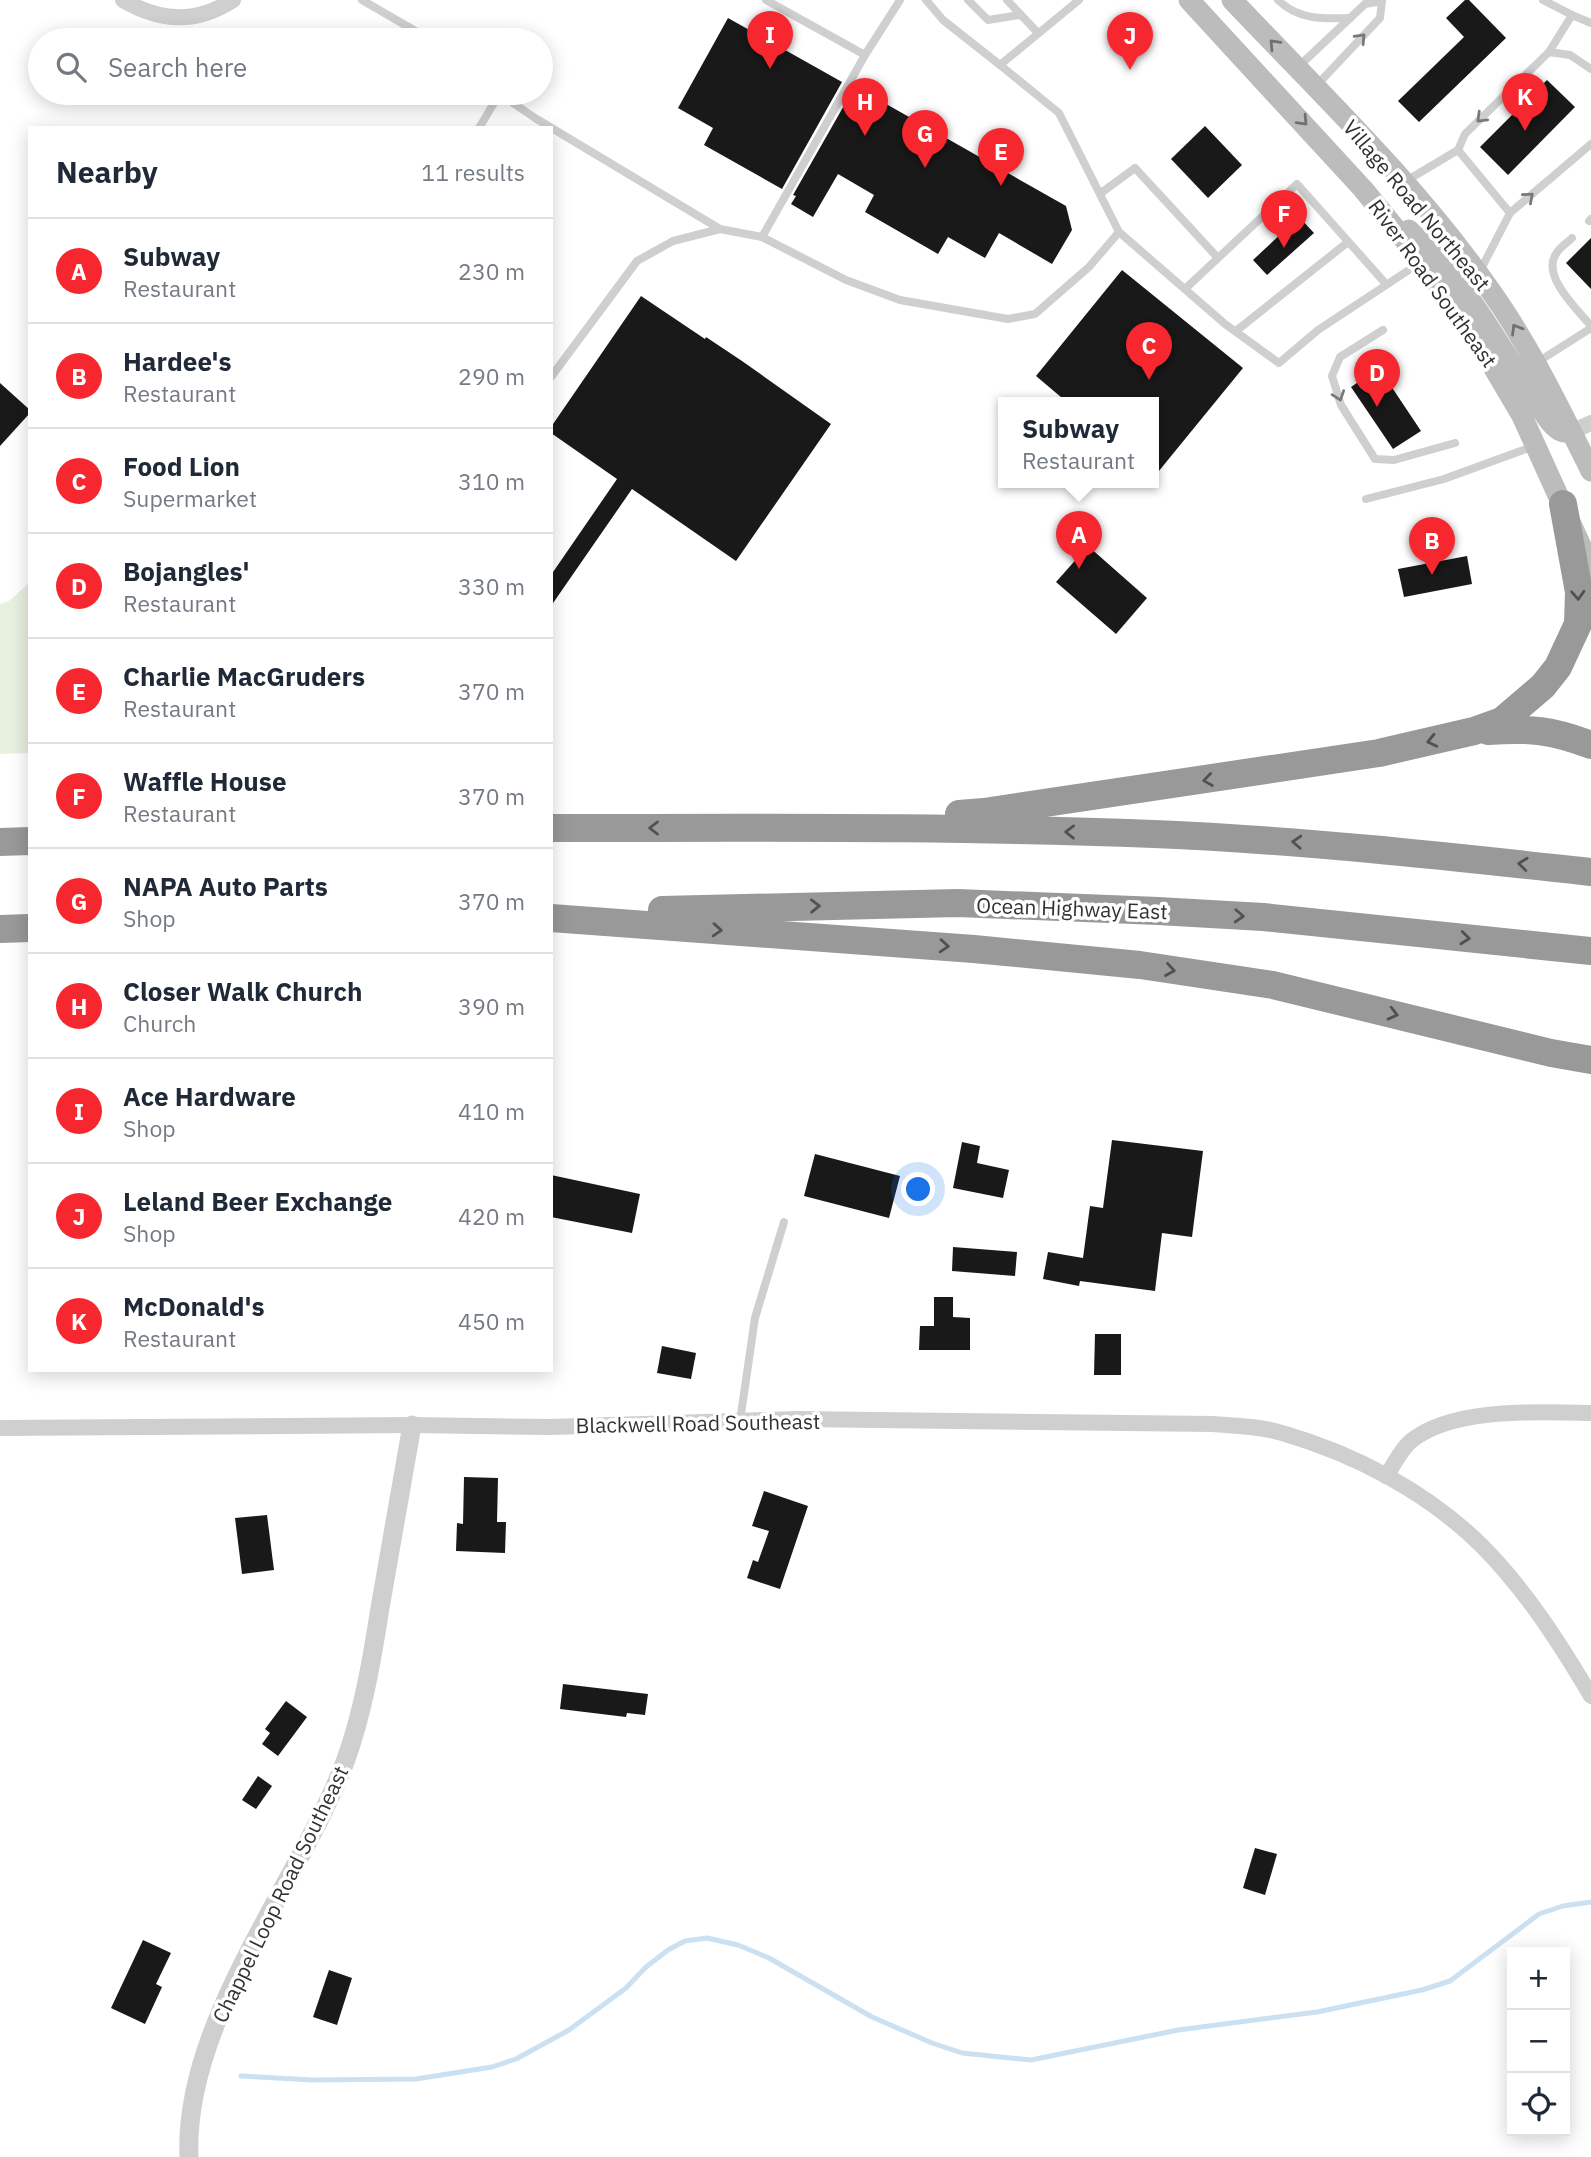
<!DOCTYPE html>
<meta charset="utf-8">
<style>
body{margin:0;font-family:"IBM Plex Sans",sans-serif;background:#f6f6f7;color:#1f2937}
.controls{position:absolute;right:21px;bottom:21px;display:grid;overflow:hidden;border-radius:0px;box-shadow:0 4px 18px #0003}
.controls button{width:63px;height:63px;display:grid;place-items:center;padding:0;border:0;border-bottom:2px solid #e0e1e3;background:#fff;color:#1f2937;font:35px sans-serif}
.you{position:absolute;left:919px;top:1190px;width:24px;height:24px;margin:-18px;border:5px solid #fff;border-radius:50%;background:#1a73e8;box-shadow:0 0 0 10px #1a73e833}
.badge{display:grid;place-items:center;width:46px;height:46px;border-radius:50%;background:#f6272e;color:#fff;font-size:23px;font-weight:700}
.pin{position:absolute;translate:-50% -58px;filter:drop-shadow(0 2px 4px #0008)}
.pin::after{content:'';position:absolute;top:37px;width:24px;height:21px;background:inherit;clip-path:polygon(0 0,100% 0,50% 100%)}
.popup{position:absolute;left:998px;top:397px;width:161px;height:91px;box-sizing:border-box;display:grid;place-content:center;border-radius:0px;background:#fff;filter:drop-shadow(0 2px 5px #0005);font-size:23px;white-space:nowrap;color:#747a83}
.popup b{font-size:26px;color:#1f2937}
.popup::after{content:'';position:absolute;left:50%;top:100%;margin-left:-14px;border:14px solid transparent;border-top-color:#fff}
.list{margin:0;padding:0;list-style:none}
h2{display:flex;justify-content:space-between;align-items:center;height:91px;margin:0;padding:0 28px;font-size:30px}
h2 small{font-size:23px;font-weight:400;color:#747a83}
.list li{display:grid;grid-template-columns:46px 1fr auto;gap:21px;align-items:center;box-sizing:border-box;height:105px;padding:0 28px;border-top:2px solid #e0e1e3}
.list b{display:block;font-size:26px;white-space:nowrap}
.list p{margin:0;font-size:23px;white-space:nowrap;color:#747a83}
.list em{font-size:23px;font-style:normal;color:#747a83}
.icon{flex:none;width:38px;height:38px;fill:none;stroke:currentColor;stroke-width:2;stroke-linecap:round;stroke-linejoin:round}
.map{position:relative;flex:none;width:1591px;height:2157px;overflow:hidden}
.search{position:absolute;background:#fff;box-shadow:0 4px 18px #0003;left:28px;top:28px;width:525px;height:77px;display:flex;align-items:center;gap:18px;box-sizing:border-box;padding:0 24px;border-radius:38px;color:#747a83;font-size:26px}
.panel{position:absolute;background:#fff;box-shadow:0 4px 18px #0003;left:28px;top:126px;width:525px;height:1246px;border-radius:0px}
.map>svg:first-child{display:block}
.green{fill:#e8f0e0}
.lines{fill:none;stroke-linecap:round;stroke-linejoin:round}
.stream{stroke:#cbe0f1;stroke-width:5}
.building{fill:#191919}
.service{stroke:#cfcfcf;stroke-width:8}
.minor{stroke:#cfcfcf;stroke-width:16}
.tertiary{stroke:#cfcfcf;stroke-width:19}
.secondary{stroke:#bcbcbc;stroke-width:21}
.motorway{stroke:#999;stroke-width:28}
.oneway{stroke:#797979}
.oneway2{stroke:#707070}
.oneway3{stroke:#515151}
.labels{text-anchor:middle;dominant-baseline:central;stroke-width:7;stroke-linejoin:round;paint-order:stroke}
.street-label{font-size:21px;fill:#323232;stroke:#fff}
</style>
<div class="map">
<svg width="1591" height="2157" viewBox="0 0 1591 2157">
<rect width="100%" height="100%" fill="#fff"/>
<!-- green -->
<polygon class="green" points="30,582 30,753 0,754 0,604 9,601"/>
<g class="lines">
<!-- stream -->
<polyline class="stream" points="241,2076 313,2080 416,2079 492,2067 516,2059 569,2030 626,1988 646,1967 668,1950 685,1941 707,1938 738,1945 769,1958 872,2017 932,2043 962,2053 1031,2060 1178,2030 1317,2012 1422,1990 1450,1981 1539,1914 1563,1906 1591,1902"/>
</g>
<!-- building -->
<g class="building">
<polygon points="1465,0 1469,0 1506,38 1419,122 1398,101 1464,37 1446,18"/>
<polygon points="728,18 842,82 782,189 704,145 713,128 678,108"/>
<polygon points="1547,80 1575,107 1508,175 1480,147"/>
<polygon points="854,88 857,90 858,88 1066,206 1072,230 1052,264 999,233 985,258 948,237 938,254 865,212 874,195 838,174 813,217 791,204 796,196 793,195"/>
<polygon points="1205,126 1242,165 1208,198 1171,159"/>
<polygon points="1299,217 1314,233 1267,275 1253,260"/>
<polygon points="1591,238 1591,289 1566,263"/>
<polygon points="1122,270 1243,368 1154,477 1154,403 1068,403 1036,376"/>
<polygon points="641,296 705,339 706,337 742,361 831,424 736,561 632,489 551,606 551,575 617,479 551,433 551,427"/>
<polygon points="1379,368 1421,431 1393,449 1351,387"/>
<polygon points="0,383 30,410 30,413 0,446"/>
<polygon points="1088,546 1147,598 1116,634 1056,582"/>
<polygon points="1467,556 1472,584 1404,597 1398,569"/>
<polygon points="1112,1140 1203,1151 1192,1237 1162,1233 1155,1291 1080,1281 1079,1286 1043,1279 1048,1252 1083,1258 1090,1206 1103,1208"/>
<polygon points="962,1142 980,1146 977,1163 1009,1170 1003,1198 953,1188"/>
<polygon points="815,1154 900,1176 889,1218 804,1196"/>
<polygon points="551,1175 640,1194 632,1233 551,1217"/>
<polygon points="953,1247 1017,1252 1015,1276 952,1271"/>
<polygon points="934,1297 953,1297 953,1317 970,1318 970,1350 919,1350 920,1326 934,1326"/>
<polygon points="1095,1334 1121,1334 1121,1375 1094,1375"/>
<polygon points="662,1346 696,1353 691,1379 657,1373"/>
<polygon points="464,1477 498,1478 497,1522 506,1522 505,1553 456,1551 457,1523 463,1524"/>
<polygon points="764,1491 808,1506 780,1589 747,1578 753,1560 758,1562 769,1531 752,1526"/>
<polygon points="267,1515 274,1570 242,1574 235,1518"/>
<polygon points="563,1684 648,1694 645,1715 627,1713 626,1717 560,1709"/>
<polygon points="286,1701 307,1717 278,1756 262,1744 270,1733 265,1729"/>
<polygon points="258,1776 272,1786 256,1809 242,1800"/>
<polygon points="1255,1848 1277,1854 1265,1895 1243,1888"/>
<polygon points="143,1940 171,1953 156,1984 162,1987 145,2024 111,2008"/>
<polygon points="329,1970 352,1978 337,2025 313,2017"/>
</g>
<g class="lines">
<!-- service -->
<g class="service">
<polyline points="362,0 431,40"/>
<polyline points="766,0 865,55 900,0"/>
<polyline points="926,0 943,20 1000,65 1079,0"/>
<polyline points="968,0 988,20 1020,15"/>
<polyline points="1007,0 1038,33"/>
<path d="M1278,0C1298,20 1323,19 1350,18"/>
<polyline points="1543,0 1572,15 1549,52"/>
<polyline points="1572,15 1591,23"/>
<polyline points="1000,65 1059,113 1119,232 1225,324 1279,363 1318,330 1421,262"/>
<polyline points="1298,67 1365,4 1382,1 1380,18 1317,85"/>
<polyline points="505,93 513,103 535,118 720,229 762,237 846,280 900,300 1008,319 1035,314 1089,267 1119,232"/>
<polyline points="479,128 500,93"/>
<polyline points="1458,150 1510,213"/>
<polyline points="1406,181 1458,150 1465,134 1549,52 1570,55 1591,69"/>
<polyline points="1101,193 1135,168 1218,258"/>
<polyline points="1589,221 1591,219"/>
<polyline points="762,237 865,55"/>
<path d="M1572,238C1567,243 1559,248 1556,254C1541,276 1578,310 1591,326"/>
<polyline points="1480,271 1510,213 1591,144"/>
<polyline points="1185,289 1297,184 1386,284"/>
<polyline points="1383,330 1340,357 1332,376 1341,405 1375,459 1394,460 1455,443"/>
<polyline points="1236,331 1348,242"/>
<polyline points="1536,363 1591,328"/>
<polyline points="551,377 637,261 673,241 720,229"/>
<polyline points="1366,499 1444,479 1534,446"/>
<polyline points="740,1421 755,1318 784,1222"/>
</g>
<!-- minor -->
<g class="minor">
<path d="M123,0C161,22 196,24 233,0"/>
<polyline points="1571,432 1591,423"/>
<path d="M0,1428L412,1425L551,1427L797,1419L1213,1424C1236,1426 1260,1426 1282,1433C1355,1454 1427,1492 1481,1545C1525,1589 1559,1642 1591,1696"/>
<path d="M1386,1476C1394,1465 1401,1449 1411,1441C1453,1407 1539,1412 1591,1413"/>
</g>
<!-- tertiary -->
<path class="tertiary" d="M189,2157C183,2023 298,1885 345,1762C363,1713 372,1659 380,1608C391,1547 401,1486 412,1425"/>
<!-- secondary -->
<g class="secondary">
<polyline points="1189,0 1363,189 1408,244 1472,331 1522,416 1591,568"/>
<path d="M1232,0C1321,94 1416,184 1490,290C1530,346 1560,409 1591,471"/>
<path d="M1409,230C1473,287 1502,354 1550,422C1557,429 1561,434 1571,432"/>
</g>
<!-- motorway -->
<g class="motorway">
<path d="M1488,731C1530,728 1552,730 1591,745"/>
<polyline points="959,814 984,812 1379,753 1474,731 1502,721 1543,686 1558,667 1578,624 1579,592 1563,504"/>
<path d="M551,828C752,828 953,826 1154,834C1300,840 1445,856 1591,872"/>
<polyline points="0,842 30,841"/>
<polyline points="662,910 958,903 1158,911 1263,917 1591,951"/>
<polyline points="551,918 974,949 1140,965 1273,985 1551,1053 1591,1060"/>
<polyline points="0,929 30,928"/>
</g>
</g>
<!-- one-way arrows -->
<defs><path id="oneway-chevron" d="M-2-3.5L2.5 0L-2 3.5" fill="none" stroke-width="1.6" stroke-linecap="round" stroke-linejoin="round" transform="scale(1.75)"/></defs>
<g class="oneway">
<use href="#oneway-chevron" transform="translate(1361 38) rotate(-47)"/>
<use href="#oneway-chevron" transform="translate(1481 118) rotate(136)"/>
<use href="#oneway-chevron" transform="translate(1529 197) rotate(-41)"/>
<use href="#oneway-chevron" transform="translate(1339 396) rotate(71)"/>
</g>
<g class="oneway2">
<use href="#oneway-chevron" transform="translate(1274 44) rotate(-133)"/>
<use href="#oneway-chevron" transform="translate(1303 121) rotate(47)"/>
<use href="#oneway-chevron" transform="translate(1516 329) rotate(-121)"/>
</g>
<g class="oneway3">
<use href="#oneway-chevron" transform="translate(1578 595) rotate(87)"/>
<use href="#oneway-chevron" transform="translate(1432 741) rotate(167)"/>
<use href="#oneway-chevron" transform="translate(1208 780) rotate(172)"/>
<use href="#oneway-chevron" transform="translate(654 828) rotate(180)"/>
<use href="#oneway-chevron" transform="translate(1070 832) rotate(-179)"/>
<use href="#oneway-chevron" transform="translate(1297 842) rotate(-177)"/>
<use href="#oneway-chevron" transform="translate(1523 864) rotate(-174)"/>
<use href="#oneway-chevron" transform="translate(815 906) rotate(-1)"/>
<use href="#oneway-chevron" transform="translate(1239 916) rotate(3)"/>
<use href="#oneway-chevron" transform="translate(717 930) rotate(4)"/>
<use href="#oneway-chevron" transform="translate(1465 938) rotate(6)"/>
<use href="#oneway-chevron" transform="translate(944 946) rotate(4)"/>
<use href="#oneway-chevron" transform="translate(1170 970) rotate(9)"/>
<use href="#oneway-chevron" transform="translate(1393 1014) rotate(14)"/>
</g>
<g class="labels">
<!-- street labels -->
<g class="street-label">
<text transform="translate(1417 205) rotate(50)">Village Road Northeast</text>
<text transform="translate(1433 283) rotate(54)">River Road Southeast</text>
<text transform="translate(1072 908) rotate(2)">Ocean Highway East</text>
<text transform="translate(698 1423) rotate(-1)">Blackwell Road Southeast</text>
<text transform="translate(280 1894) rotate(-64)">Chappel Loop Road Southeast</text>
</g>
</g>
</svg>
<div class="controls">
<button>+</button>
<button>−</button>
<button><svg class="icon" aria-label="locate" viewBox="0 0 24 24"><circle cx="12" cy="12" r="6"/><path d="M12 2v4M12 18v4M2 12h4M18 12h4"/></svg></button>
</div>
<div class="you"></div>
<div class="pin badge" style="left:1079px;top:569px">A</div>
<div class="popup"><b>Subway</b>Restaurant</div>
<div class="pin badge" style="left:1432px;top:575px">B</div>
<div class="pin badge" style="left:1149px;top:380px">C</div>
<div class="pin badge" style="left:1377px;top:407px">D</div>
<div class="pin badge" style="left:1001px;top:186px">E</div>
<div class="pin badge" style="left:1284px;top:248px">F</div>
<div class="pin badge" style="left:925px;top:168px">G</div>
<div class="pin badge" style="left:865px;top:136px">H</div>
<div class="pin badge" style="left:770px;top:69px">I</div>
<div class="pin badge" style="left:1130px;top:70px">J</div>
<div class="pin badge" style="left:1525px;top:131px">K</div>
<div class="search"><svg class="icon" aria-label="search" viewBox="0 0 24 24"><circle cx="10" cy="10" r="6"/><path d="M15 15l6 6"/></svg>Search here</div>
<section class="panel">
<h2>Nearby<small>11 results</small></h2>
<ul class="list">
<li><span class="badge">A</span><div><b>Subway</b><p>Restaurant</p></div><em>230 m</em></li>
<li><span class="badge">B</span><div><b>Hardee's</b><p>Restaurant</p></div><em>290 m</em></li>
<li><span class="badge">C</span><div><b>Food Lion</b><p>Supermarket</p></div><em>310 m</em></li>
<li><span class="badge">D</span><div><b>Bojangles'</b><p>Restaurant</p></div><em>330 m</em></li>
<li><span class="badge">E</span><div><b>Charlie MacGruders</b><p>Restaurant</p></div><em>370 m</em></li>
<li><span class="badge">F</span><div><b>Waffle House</b><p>Restaurant</p></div><em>370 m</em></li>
<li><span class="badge">G</span><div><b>NAPA Auto Parts</b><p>Shop</p></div><em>370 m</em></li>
<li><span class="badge">H</span><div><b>Closer Walk Church</b><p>Church</p></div><em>390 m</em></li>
<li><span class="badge">I</span><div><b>Ace Hardware</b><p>Shop</p></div><em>410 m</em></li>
<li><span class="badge">J</span><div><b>Leland Beer Exchange</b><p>Shop</p></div><em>420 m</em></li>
<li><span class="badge">K</span><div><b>McDonald's</b><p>Restaurant</p></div><em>450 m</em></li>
</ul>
</section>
</div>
